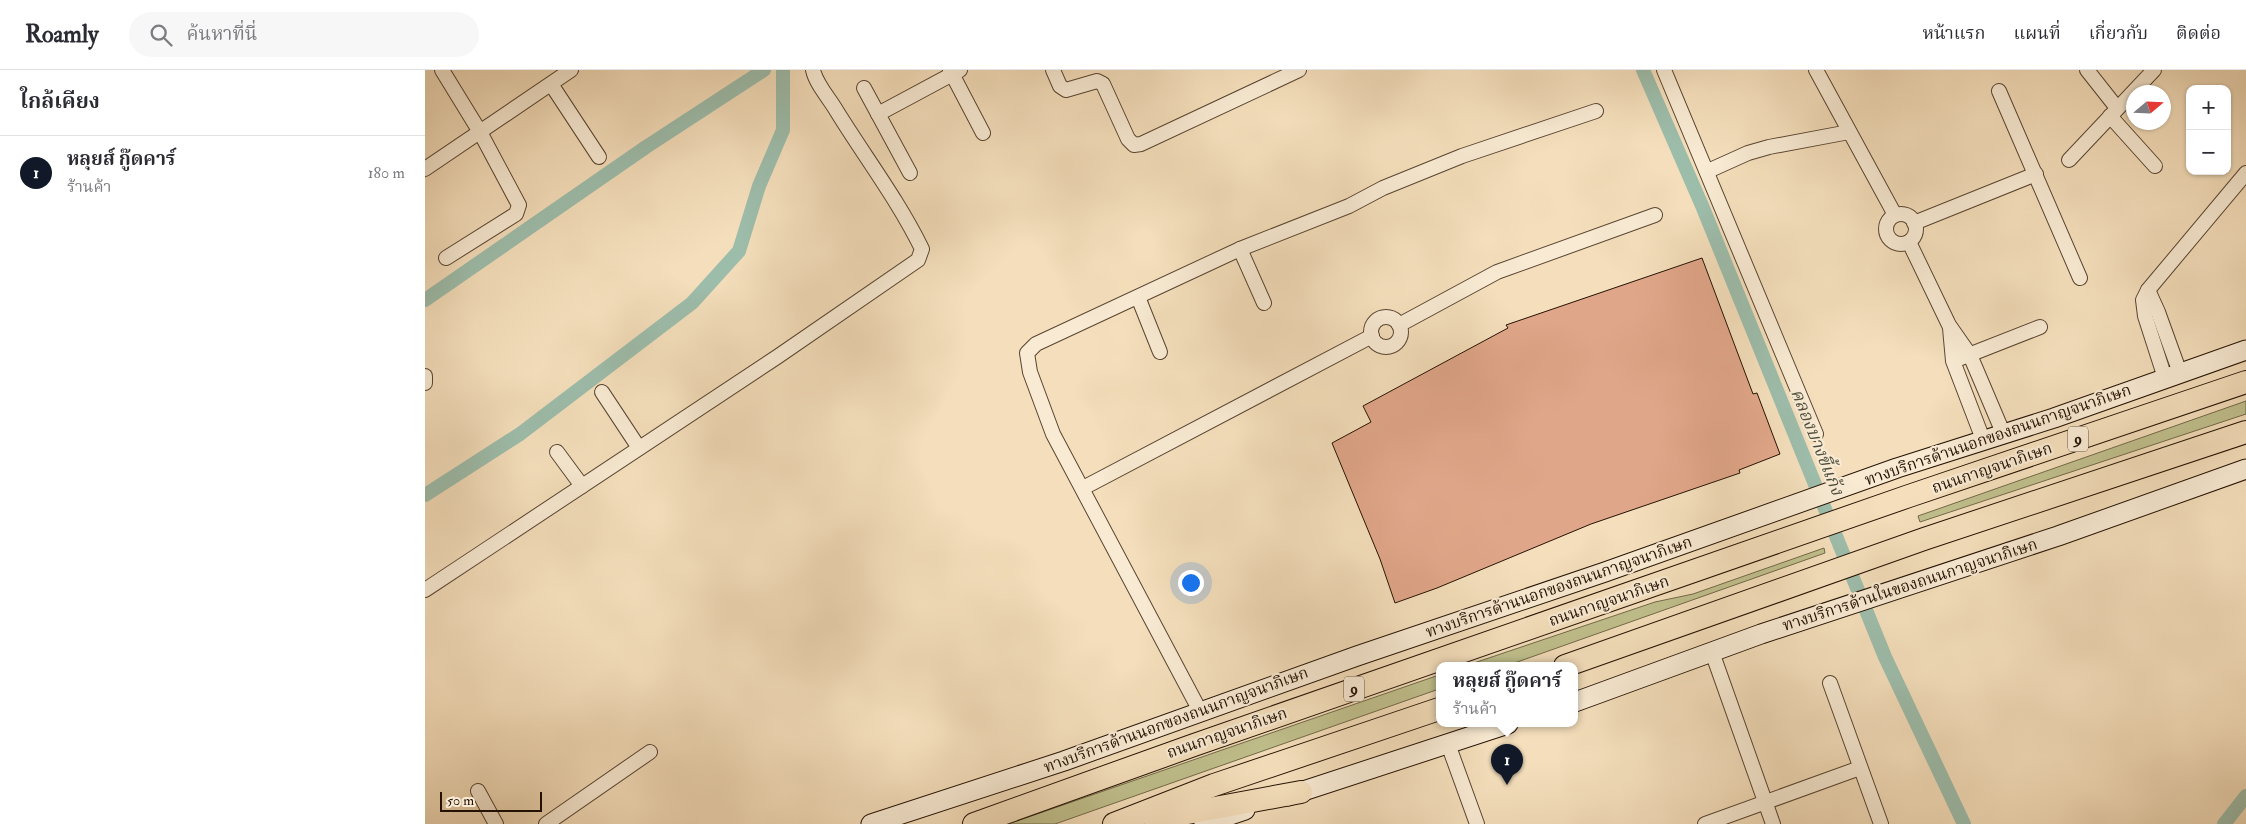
<!DOCTYPE html>
<html lang="th">
<meta charset="utf-8">
<style>
body{margin:0;font-family:"IM FELL Double Pica","Noto Serif Thai",serif;background:#f7f7f7;color:#2b2b33}
.controls{position:absolute;right:15px;top:15px;display:grid;overflow:hidden;border-radius:10px;box-shadow:0 1px 4px #0004}
.controls button{width:45px;height:45px;display:grid;place-items:center;padding:0;border:0;border-bottom:1px solid #e1e1e2;background:#fff;color:#2b2b33;font:25px sans-serif}
.compass{position:absolute;left:1701px;top:15px;width:45px;height:45px;border-radius:50%;background:#fff;box-shadow:0 1px 4px #0004;rotate:71deg}
.scale{position:absolute;left:15px;bottom:12px;width:102px;box-sizing:border-box;padding-left:5px;border:2px solid #251203;border-top:0;font-size:14px;line-height:18px;white-space:nowrap;color:#251203;-webkit-text-stroke:4px #f8ead3;paint-order:stroke}
.you{position:absolute;left:765px;top:512px;width:18px;height:18px;margin:-12px;border:4px solid #fff;border-radius:50%;background:#1a73e8;box-shadow:0 0 0 8px #1a73e833}
.badge{display:grid;place-items:center;width:32px;height:32px;border-radius:50%;background:#111827;color:#fff;font-size:16px;font-weight:700}
.pin{position:absolute;translate:-50% -41px;filter:drop-shadow(0 1px 2px #0008)}
.pin::after{content:'';position:absolute;top:26px;width:18px;height:15px;background:inherit;clip-path:polygon(0 0,100% 0,50% 100%)}
.popup{position:absolute;left:1011px;top:592px;width:142px;height:65px;box-sizing:border-box;display:grid;place-content:center;border-radius:10px;background:#fff;filter:drop-shadow(0 1px 4px #0005);font-size:16px;white-space:nowrap;color:#7c7c81}
.popup b{font-size:19px;color:#2b2b33}
.popup::after{content:'';position:absolute;left:50%;top:100%;margin-left:-10px;border:10px solid transparent;border-top-color:#fff}
.list{margin:0;padding:0;list-style:none}
h2{display:flex;justify-content:space-between;align-items:center;height:65px;margin:0;padding:0 20px;font-size:21px}
h2 small{font-size:16px;font-weight:400;color:#7c7c81}
.list li{display:grid;grid-template-columns:32px 1fr auto;gap:15px;align-items:center;box-sizing:border-box;height:75px;padding:0 20px;border-top:1px solid #e1e1e2}
.list b{display:block;font-size:19px;white-space:nowrap}
.list p{margin:0;font-size:16px;white-space:nowrap;color:#7c7c81}
.list em{font-size:16px;font-style:normal;color:#7c7c81}
.icon{flex:none;width:28px;height:28px;fill:none;stroke:currentColor;stroke-width:2;stroke-linecap:round;stroke-linejoin:round}
.map{position:relative;flex:none;width:1821px;height:754px;overflow:hidden}
header{display:flex;align-items:center;gap:30px;box-sizing:border-box;height:70px;padding:0 25px;background:#fff;border-bottom:1px solid #e1e1e2}
header strong{font-size:24px}
nav{display:flex;gap:28px;margin-inline-start:auto;font-size:18px}
.search{width:350px;height:45px;background:#f7f7f7;display:flex;align-items:center;gap:12px;box-sizing:border-box;padding:0 18px;border-radius:28px;color:#7c7c81;font-size:19px}
main{display:flex}
aside{flex:1;background:#fff}
.map>svg:first-child{display:block}
.green{fill:#c0c08d;stroke:#726948}
.lines{fill:none;stroke-linecap:round;stroke-linejoin:round}
.canal{stroke:#9dbdab;stroke-width:14}
.building{fill:#e0a689;stroke:#251203}
.minor-casing{stroke:#594531;stroke-width:16}
.secondary-casing{stroke:#251203;stroke-width:21}
.trunk-casing{stroke:#251203;stroke-width:24}
.minor{stroke:#f8ead3;stroke-width:14}
.secondary{stroke:#f8ead3;stroke-width:19}
.trunk{stroke:#f4debb;stroke-width:22}
.labels{text-anchor:middle;dominant-baseline:central;stroke-width:4.5;stroke-linejoin:round;paint-order:stroke}
.shield{fill:#f8ead3;stroke:#645341;stroke-width:1}
.shield-label{font-size:15px;font-weight:bold;fill:#251203}
.street-label{font-size:16px;fill:#251203;stroke:#f8ead3}
.water-label{font-size:18px;font-style:italic;fill:#4f4e3e;stroke:#f8ead3}
</style>
<header>
<strong>Roamly</strong>
<div class="search"><svg class="icon" aria-label="search" viewBox="0 0 24 24"><circle cx="10" cy="10" r="6"/><path d="M15 15l6 6"/></svg>ค้นหาที่นี่</div>
<nav><a>หน้าแรก</a><a>แผนที่</a><a>เกี่ยวกับ</a><a>ติดต่อ</a></nav>
</header>
<main>
<aside>
<h2>ใกล้เคียง<small></small></h2>
<ul class="list">
<li><span class="badge">1</span><div><b>หลุยส์ กู๊ดคาร์</b><p>ร้านค้า</p></div><em>180 m</em></li>
</ul>
</aside>
<div class="map">
<svg width="1821" height="754" viewBox="0 0 1821 754">
<rect width="100%" height="100%" fill="#f4debb"/>
<filter id="stains"><feTurbulence type="fractalNoise" baseFrequency=".004" numOctaves="4"/><feColorMatrix values="0 0 0 0 .2 0 0 0 0 .09 0 0 0 0 .02 0 0 0 .5 -.17"/></filter>
<radialGradient id="worn" r=".72"><stop offset=".6" stop-color="#630" stop-opacity="0"/><stop offset="1" stop-color="#630" stop-opacity=".3"/></radialGradient>
<!-- green -->
<g class="green">
<polygon points="1821,331 1821,344 1495,452 1493,446"/>
<polygon points="1399,478 1400,483 1081,596 1040,596 1230,532 1268,524"/>
<polygon points="1014,605 1014,619 630,754 583,754"/>
</g>
<g class="lines">
<!-- canal -->
<g class="canal">
<polyline points="1218,0 1278,138 1460,587 1539,754"/>
<polyline points="0,230 221,77 339,0"/>
<polyline points="0,425 95,364 267,233 314,181 334,116 358,60 358,0"/>
<polyline points="1799,754 1821,726"/>
</g>
</g>
<!-- building -->
<polygon class="building" points="1277,188 1328,324 1332,323 1355,384 1314,400 1315,403 1166,454 1012,518 970,533 955,489 907,373 946,352 938,336 1083,258 1081,255"/>
<g class="lines">
<defs>
<g id="minor">
<polyline points="17,0 55,62 94,135 91,144 21,188"/>
<polyline points="525,0 558,63"/>
<polyline points="628,0 635,16 641,20 672,11 678,14 703,69 709,75 716,74 874,0"/>
<polyline points="1239,0 1391,364"/>
<polyline points="1391,0 1470,145"/>
<polyline points="1662,0 1692,38"/>
<polyline points="126,14 174,87"/>
<polyline points="439,18 485,103"/>
<polyline points="1574,21 1655,208"/>
<polyline points="453,44 535,0"/>
<polyline points="1685,46 1730,96"/>
<polyline points="1644,90 1729,0"/>
<polyline points="0,99 146,0"/>
<polyline points="1283,101 1323,83 1344,77 1424,62"/>
<circle cx="1476" cy="159" r="15"/>
<polyline points="1489,153 1611,104"/>
<polyline points="1484,172 1524,255 1545,285 1579,365"/>
<polyline points="815,179 839,233"/>
<polyline points="1723,220 1733,242 1755,303"/>
<polyline points="713,227 735,282"/>
<circle cx="961" cy="262" r="15"/>
<polyline points="974,255 1072,202 1230,145"/>
<polyline points="1525,258 1528,291 1559,372"/>
<polyline points="1536,288 1615,257"/>
<polyline points="0,306 0,313"/>
<polyline points="1740,308 1720,246 1718,230 1723,220 1821,103"/>
<polyline points="177,322 214,378"/>
<polyline points="132,382 157,416"/>
<polyline points="658,418 947,266"/>
<path d="M0,520L352,287L493,190L497,179C473,130 440,87 411,40C404,28 391,14 388,0"/>
<polyline points="1287,582 1348,754"/>
<polyline points="1405,613 1456,754"/>
<polyline points="775,641 628,364 605,302 602,283 611,274 815,179 924,136 958,118 1037,86 1171,41"/>
<polyline points="1023,674 1052,754"/>
<polyline points="53,721 71,754"/>
<polyline points="121,754 225,682"/>
<polyline points="1280,754 1435,698"/>
</g>
<g id="secondary">
<polyline points="1150,632 1336,564 1633,466 1821,399"/>
<polyline points="863,726 1083,654"/>
<polyline points="446,754 639,691 932,586 1180,502 1472,398 1629,348 1821,280"/>
<polyline points="779,754 820,740"/>
</g>
<g id="trunk">
<polyline points="1140,596 1499,469 1821,362"/>
<polyline points="730,749 876,722"/>
<polyline points="549,754 769,675 1484,426 1821,312"/>
<polyline points="689,754 789,715 1014,639"/>
</g>
</defs>
<!-- minor casing -->
<use href="#minor" class="minor-casing"/>
<!-- secondary casing -->
<use href="#secondary" class="secondary-casing"/>
<!-- trunk casing -->
<use href="#trunk" class="trunk-casing"/>
<!-- minor -->
<use href="#minor" class="minor"/>
<!-- secondary -->
<use href="#secondary" class="secondary"/>
<!-- trunk -->
<use href="#trunk" class="trunk"/>
</g>
<g class="labels">
<!-- shield labels -->
<g class="shield">
<rect x="1643" y="356.5" width="20" height="25" rx="4"/>
<rect x="919" y="606.5" width="20" height="25" rx="4"/>
</g>
<g class="shield-label">
<text x="1653" y="369">9</text>
<text x="929" y="619">9</text>
</g>
<!-- street labels -->
<g class="street-label">
<text transform="translate(1573 365) rotate(-19)">ทางบริการด้านนอกของถนนกาญจนาภิเษก</text>
<text transform="translate(1567 398) rotate(-19)">ถนนกาญจนาภิเษก</text>
<text transform="translate(1485 515) rotate(-18)">ทางบริการด้านในของถนนกาญจนาภิเษก</text>
<text transform="translate(1134 517) rotate(-19)">ทางบริการด้านนอกของถนนกาญจนาภิเษก</text>
<text transform="translate(1184 531) rotate(-19)">ถนนกาญจนาภิเษก</text>
<text transform="translate(751 650) rotate(-20)">ทางบริการด้านนอกของถนนกาญจนาภิเษก</text>
<text transform="translate(802 663) rotate(-19)">ถนนกาญจนาภิเษก</text>
</g>
<!-- water labels -->
<g class="water-label">
<text transform="translate(1392 372) rotate(68)">คลองบางขี้แก้ง</text>
</g>
</g>
<rect width="100%" height="100%" filter="url(#stains)"/>
<rect width="100%" height="100%" fill="url(#worn)"/>
</svg>
<div class="controls">
<button>+</button>
<button>−</button>
</div>
<svg class="compass" viewBox="-18 -18 36 36"><path d="M0-13l5 13h-10z" fill="#e53935"/><path d="M0 13l5-13h-10z" fill="#7c7c81"/></svg>
<div class="scale">50 m</div>
<div class="you"></div>
<div class="pin badge" style="left:1082px;top:715px">1</div>
<div class="popup"><b>หลุยส์ กู๊ดคาร์</b>ร้านค้า</div>
</div>
</main>
